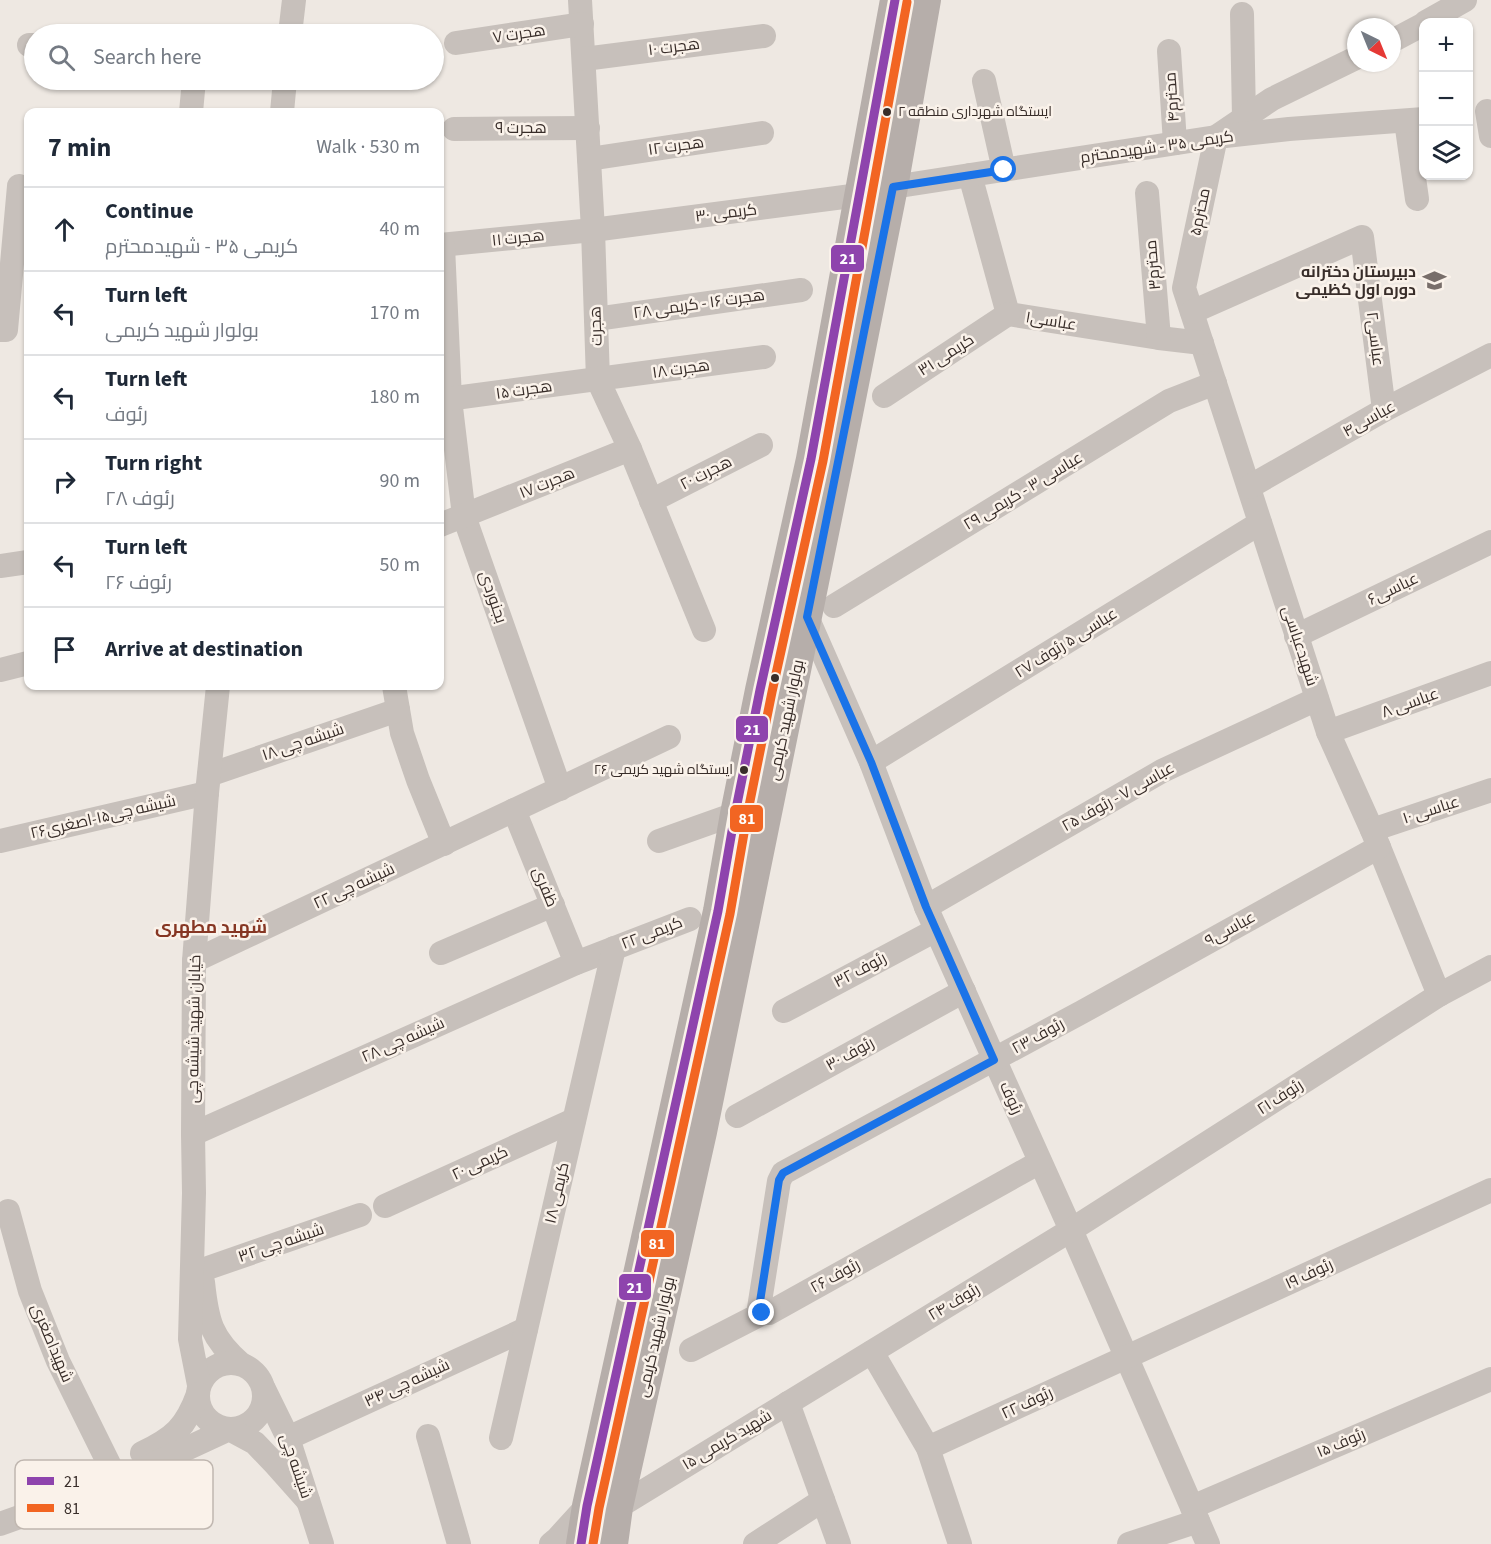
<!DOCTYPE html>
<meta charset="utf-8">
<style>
body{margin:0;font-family:"Source Sans 3",Cairo,sans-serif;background:#f6f6f7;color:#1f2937}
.controls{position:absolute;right:18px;top:18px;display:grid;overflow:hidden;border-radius:12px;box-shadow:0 2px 4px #0004}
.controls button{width:54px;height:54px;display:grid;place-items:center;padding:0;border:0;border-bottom:2px solid #e0e1e3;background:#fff;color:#1f2937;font:30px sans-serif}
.compass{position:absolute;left:1347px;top:18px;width:54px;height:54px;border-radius:50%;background:#fff;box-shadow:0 2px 4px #0004;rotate:137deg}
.stop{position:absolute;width:18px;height:18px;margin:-14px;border:4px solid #1a73e8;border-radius:50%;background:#fff}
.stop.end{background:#1a73e8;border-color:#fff;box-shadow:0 2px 6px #0008}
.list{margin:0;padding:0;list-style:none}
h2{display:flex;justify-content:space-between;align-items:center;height:78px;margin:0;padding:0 24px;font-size:26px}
h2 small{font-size:20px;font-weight:400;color:#747a83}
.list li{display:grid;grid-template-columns:39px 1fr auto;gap:18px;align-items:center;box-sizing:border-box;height:84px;padding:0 24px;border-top:2px solid #e0e1e3}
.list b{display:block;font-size:22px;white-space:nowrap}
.list p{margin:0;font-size:20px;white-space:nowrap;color:#747a83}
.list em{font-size:20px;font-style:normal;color:#747a83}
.icon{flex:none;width:33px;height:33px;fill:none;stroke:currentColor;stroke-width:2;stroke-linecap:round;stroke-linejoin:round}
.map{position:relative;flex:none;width:1491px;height:1544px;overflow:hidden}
.search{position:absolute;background:#fff;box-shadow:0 2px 4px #0004;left:24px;top:24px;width:420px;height:66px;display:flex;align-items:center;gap:15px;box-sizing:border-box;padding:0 21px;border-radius:33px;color:#747a83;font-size:22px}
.panel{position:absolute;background:#fff;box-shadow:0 2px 4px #0004;left:24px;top:108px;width:420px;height:582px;border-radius:12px}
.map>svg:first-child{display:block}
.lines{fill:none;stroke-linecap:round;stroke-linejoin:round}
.minor{stroke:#c7c0bb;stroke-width:24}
.major{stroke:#b6aeaa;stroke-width:30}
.bus-1-casing{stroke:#faf2ea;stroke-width:14}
.bus-2-casing{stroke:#faf2ea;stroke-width:14}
.bus-1{stroke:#8e44ad;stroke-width:9}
.bus-2{stroke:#f26522;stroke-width:9}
.route{stroke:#1a73e8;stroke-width:8}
.bus-dot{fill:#382d29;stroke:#faf2ea;stroke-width:2}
.labels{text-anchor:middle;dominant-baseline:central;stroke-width:5;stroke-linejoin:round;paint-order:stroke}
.bus-label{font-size:14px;fill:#382d29;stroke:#faf2ea;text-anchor:start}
.street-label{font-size:16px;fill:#382d29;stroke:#faf2ea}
.poi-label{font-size:16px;font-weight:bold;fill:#382d29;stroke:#faf2ea;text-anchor:end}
.neighbourhood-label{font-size:18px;font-weight:bold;fill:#863623;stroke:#faf2ea}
.key{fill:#faf2ea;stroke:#c0b7b0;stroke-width:1.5}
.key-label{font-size:16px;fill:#382d29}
.line-badge{stroke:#faf2ea;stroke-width:2}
.badge-label{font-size:16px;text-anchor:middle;font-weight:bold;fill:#fff}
</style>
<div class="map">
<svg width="1491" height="1544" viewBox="0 0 1491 1544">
<rect width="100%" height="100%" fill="#eee8e2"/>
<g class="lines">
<!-- minor -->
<g class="minor">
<polyline points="580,0 593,230 598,380 630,449 704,630"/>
<polyline points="1242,14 1244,118"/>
<polyline points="1426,22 1465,0"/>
<polyline points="290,34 294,0"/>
<polyline points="1392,41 1424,24"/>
<polyline points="456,43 582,24"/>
<polyline points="29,45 34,45"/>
<polyline points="1169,51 1175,143"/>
<polyline points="1356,58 1272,99 1216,137 1184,288 1328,732 1372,830 1439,995"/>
<polyline points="584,59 764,36"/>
<polyline points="984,81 1004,170"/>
<polyline points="1487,111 1491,136"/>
<polyline points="191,112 194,80"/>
<polyline points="282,112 285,80"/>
<polyline points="1406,121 1417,199"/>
<polyline points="454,129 588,128"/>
<polyline points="589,159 762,133"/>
<polyline points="970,175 1008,314 1159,338 1202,343"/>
<polyline points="893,187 1216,137 1289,129 1424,119"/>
<polyline points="1147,193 1159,338"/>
<polyline points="440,245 593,230 859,195"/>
<polyline points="443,246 450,399 464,516 560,789"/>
<polyline points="1192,312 1362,237 1384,410"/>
<polyline points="596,319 801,290"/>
<polyline points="0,330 6,330 19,186"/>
<polyline points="884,396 1008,314"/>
<polyline points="440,400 764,357"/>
<polyline points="1249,487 1384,410 1491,355"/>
<polyline points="651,501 761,445"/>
<polyline points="440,525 630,449"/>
<polyline points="0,566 28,562"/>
<polyline points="834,606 1169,401 1215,383"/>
<polyline points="807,617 871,762 926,907 1071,1230 1208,1544"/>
<polyline points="1296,636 1491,542"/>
<polyline points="0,670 28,663"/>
<polyline points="394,686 402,733 418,780 444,844"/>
<polyline points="1328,732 1491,673"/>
<polyline points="871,762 1260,523"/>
<polyline points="209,775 398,710"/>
<polyline points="514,810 576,963"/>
<polyline points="1372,830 1491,790"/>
<polyline points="0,841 207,793"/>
<polyline points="659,841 735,814"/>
<polyline points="926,907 1162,771 1317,699"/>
<polyline points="441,953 553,905"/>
<polyline points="194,961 669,737"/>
<polyline points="784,1011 936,930"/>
<polyline points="737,1116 964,991"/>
<polyline points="193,1134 576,963 690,919"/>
<polyline points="1040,1162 769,1313 763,1313 759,1308 779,1181 783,1173 1082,1012 1379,847"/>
<polyline points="385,1206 574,1120"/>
<polyline points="8,1211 30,1291 58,1361 111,1468"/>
<polyline points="202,1270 360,1215"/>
<path d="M203,1282C207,1321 211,1338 241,1364"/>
<polyline points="691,1350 763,1313"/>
<polyline points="872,1352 928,1448 960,1544"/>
<circle cx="231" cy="1396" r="33"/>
<polyline points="199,1385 190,1339 194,1193 193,1134 194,961 207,793 218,686"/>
<polyline points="264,1389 288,1438 322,1544"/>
<polyline points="788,1403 839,1544"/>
<polyline points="428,1436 459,1544"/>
<polyline points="288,1438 526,1329"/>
<polyline points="501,1438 614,948"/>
<polyline points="928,1448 1491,1190"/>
<path d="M142,1453C174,1438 186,1427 198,1394"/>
<polyline points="618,1507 1071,1230 1439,995 1491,967"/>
<polyline points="1192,1507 1491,1379"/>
<polyline points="0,1524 106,1486 229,1429 255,1443 276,1465 308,1501"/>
<polyline points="551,1544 557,1539 587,1506"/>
<polyline points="755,1544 823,1500"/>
<polyline points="1129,1544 1198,1521"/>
</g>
<!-- major -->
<g class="major">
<polyline points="581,1544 587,1506 718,911 735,814 760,690 811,459 895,0"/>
<polyline points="613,1544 618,1507 702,1132 838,464 893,187 926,0"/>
</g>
<defs>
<polyline id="bus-1" points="581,1544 587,1506 718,911 735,814 760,690 811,459 895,0"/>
<polyline id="bus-2" points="593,1544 599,1508 730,914 747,816 772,692 823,461 907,2"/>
</defs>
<!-- bus-1 casing -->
<use href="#bus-1" class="bus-1-casing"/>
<!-- bus-2 casing -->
<use href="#bus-2" class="bus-2-casing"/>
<!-- bus-1 -->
<use href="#bus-1" class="bus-1"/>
<!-- bus-2 -->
<use href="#bus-2" class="bus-2"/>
</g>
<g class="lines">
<!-- route -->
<polyline class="route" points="762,1313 759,1308 779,1180 783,1173 994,1060 926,907 871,762 807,617 893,187 1004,170"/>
</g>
<!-- icons -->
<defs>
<symbol id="school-bare" viewBox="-9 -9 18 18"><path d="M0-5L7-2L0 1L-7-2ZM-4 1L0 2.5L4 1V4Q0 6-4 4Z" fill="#786e6a" stroke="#faf2ea" stroke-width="2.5" paint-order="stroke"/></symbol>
</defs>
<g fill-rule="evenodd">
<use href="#school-bare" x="1418" y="264" width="33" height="33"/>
</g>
<!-- markers -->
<g class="bus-dot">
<circle cx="887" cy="112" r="5"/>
<circle cx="775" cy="678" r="5"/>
<circle cx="744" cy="770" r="5"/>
</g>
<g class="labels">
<!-- bus labels -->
<g class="bus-label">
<text x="898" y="112">ایستگاه شهرداری منطقه ۲</text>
<text x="733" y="770" text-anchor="end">ایستگاه شهید کریمی ۲۶</text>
</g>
<!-- street labels -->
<g class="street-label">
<text transform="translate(519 34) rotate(-9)">هجرت ۷</text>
<text transform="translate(674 47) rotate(-7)">هجرت ۱۰</text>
<text transform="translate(1172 97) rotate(-94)">محترم۴</text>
<text x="521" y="128">هجرت ۹</text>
<text transform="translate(676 146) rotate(-8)">هجرت ۱۲</text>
<text transform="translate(1157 147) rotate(-8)">کریمی ۳۵ - شهیدمحترم</text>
<text transform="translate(1200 212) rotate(-78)">محترم۵</text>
<text transform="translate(726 213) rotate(-7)">کریمی ۳۰</text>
<text transform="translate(518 238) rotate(-6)">هجرت ۱۱</text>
<text transform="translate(1153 265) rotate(-95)">محترم۳</text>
<text transform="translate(699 304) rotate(-8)">هجرت ۱۶ - کریمی ۲۸</text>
<text transform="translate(1051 321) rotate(9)">عباسی۱</text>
<text transform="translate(596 326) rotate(-92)">هجرت</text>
<text transform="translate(1375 339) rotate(83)">عباسی۲</text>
<text transform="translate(946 355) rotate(-33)">کریمی ۳۱</text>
<text transform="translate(681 369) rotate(-8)">هجرت ۱۸</text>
<text transform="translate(524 390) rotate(-8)">هجرت ۱۵</text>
<text transform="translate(1369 419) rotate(-29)">عباسی۴</text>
<text transform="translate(706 473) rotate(-27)">هجرت ۲۰</text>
<text transform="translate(547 483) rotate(-22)">هجرت ۱۷</text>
<text transform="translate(1023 491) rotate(-31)">عباسی ۳ - کریمی ۲۹</text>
<text transform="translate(1393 589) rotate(-26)">عباسی۶</text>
<text transform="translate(493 597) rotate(71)">بجنوردی</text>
<text transform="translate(1066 643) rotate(-32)">عباسی ۵ رئوف ۲۷</text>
<text transform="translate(1300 646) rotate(72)">شهیدعباسی</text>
<text transform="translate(1410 703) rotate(-20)">عباسی ۸</text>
<text transform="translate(786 720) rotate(-78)">بولوار شهید کریمی</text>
<text transform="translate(303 742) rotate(-19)">شیشه چی ۱۸</text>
<text transform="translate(1118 797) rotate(-29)">عباسی ۷ - رئوف ۲۵</text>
<text transform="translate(1431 810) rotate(-18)">عباسی ۱۰</text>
<text transform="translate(103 817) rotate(-13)">شیشه چی۱۵-اصغری۲۶</text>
<text transform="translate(354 886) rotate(-25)">شیشه چی ۲۲</text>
<text transform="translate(545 887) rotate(68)">ظفری</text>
<text transform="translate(1230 929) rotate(-29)">عباسی۹</text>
<text transform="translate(652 933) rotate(-21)">کریمی ۲۲</text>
<text transform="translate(860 970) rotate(-28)">رئوف ۳۲</text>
<text transform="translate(194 1029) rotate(-89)">خیابان شهید شیشه چی</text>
<text transform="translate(1038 1036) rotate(-29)">رئوف ۲۳</text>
<text transform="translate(403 1040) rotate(-24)">شیشه چی ۲۸</text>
<text transform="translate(850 1054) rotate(-29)">رئوف ۳۰</text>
<text transform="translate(1280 1097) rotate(-33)">رئوف ۲۱</text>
<text transform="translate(1011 1098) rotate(66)">رئوف</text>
<text transform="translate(480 1163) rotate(-25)">کریمی ۲۰</text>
<text transform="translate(557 1193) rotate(-77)">کریمی ۱۸</text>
<text transform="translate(281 1243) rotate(-19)">شیشه چی ۳۲</text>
<text transform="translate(1309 1274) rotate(-25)">رئوف ۱۹</text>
<text transform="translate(835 1276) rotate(-29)">رئوف ۲۶</text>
<text transform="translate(954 1302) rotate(-31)">رئوف ۲۴</text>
<text transform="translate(656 1337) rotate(-77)">بولوار شهید کریمی</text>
<text transform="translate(52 1343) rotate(67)">شهیداصغری</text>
<text transform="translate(407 1383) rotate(-25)">شیشه چی ۳۴</text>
<text transform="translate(1027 1403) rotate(-25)">رئوف ۲۲</text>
<text transform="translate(727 1440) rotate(-31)">شهید کریمی ۱۵</text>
<text transform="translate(1341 1443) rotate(-23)">رئوف ۱۵</text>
<text transform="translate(296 1466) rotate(71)">شیشه چی</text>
</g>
<!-- poi labels -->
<g class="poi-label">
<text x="1416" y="272">دبیرستان دخترانه<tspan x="1416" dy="18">دوره اول کظیمی</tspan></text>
</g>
<!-- neighbourhood labels -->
<g class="neighbourhood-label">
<text x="211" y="927">شهید مطهری</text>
</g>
</g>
<!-- legend -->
<rect x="15" y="1460" width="198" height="69" rx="9" class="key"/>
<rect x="27" y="1477" width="27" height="8" fill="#8e44ad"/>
<rect x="27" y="1504" width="27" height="8" fill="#f26522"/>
<g class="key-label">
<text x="64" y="1487">21</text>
<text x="64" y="1514">81</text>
</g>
<g class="line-badge">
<rect x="830" y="244" width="35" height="29" rx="6" fill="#8e44ad"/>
<rect x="735" y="715" width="34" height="28" rx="6" fill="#8e44ad"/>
<rect x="729" y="804" width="35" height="29" rx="6" fill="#f26522"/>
<rect x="640" y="1229" width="35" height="29" rx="6" fill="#f26522"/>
<rect x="618" y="1273" width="34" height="28" rx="6" fill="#8e44ad"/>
</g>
<g class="badge-label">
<text x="848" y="264">21</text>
<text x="752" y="735">21</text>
<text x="747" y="824">81</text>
<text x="657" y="1249">81</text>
<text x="635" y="1293">21</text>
</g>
</svg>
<div class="controls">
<button>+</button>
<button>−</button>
<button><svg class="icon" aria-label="layers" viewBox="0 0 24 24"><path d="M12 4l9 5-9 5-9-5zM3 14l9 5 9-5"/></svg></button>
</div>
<svg class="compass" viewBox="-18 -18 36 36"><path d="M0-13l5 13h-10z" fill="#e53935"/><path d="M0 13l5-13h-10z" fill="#747a83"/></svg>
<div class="stop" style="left:1004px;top:170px"></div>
<div class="stop end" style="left:762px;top:1313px"></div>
<div class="search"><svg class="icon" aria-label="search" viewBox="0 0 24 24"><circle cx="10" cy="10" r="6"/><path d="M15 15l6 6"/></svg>Search here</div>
<section class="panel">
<h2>7 min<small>Walk · 530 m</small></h2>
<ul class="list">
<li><svg class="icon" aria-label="ahead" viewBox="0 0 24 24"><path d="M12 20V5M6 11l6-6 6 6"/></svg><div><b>Continue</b><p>کریمی ۳۵ - شهیدمحترم</p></div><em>40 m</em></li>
<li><svg class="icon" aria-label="left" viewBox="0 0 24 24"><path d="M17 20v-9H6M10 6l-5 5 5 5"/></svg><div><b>Turn left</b><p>بولوار شهید کریمی</p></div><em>170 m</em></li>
<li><svg class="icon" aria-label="left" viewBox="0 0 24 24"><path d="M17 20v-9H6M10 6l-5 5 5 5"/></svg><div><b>Turn left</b><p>رئوف</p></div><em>180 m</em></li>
<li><svg class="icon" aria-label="right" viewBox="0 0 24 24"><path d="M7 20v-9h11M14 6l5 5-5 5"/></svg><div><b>Turn right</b><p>رئوف ۲۸</p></div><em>90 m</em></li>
<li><svg class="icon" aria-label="left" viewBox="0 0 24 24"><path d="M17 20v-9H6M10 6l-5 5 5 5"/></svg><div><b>Turn left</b><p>رئوف ۲۶</p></div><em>50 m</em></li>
<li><svg class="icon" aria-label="arrive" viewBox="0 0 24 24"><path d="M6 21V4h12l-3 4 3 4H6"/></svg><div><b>Arrive at destination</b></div></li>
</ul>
</section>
</div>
